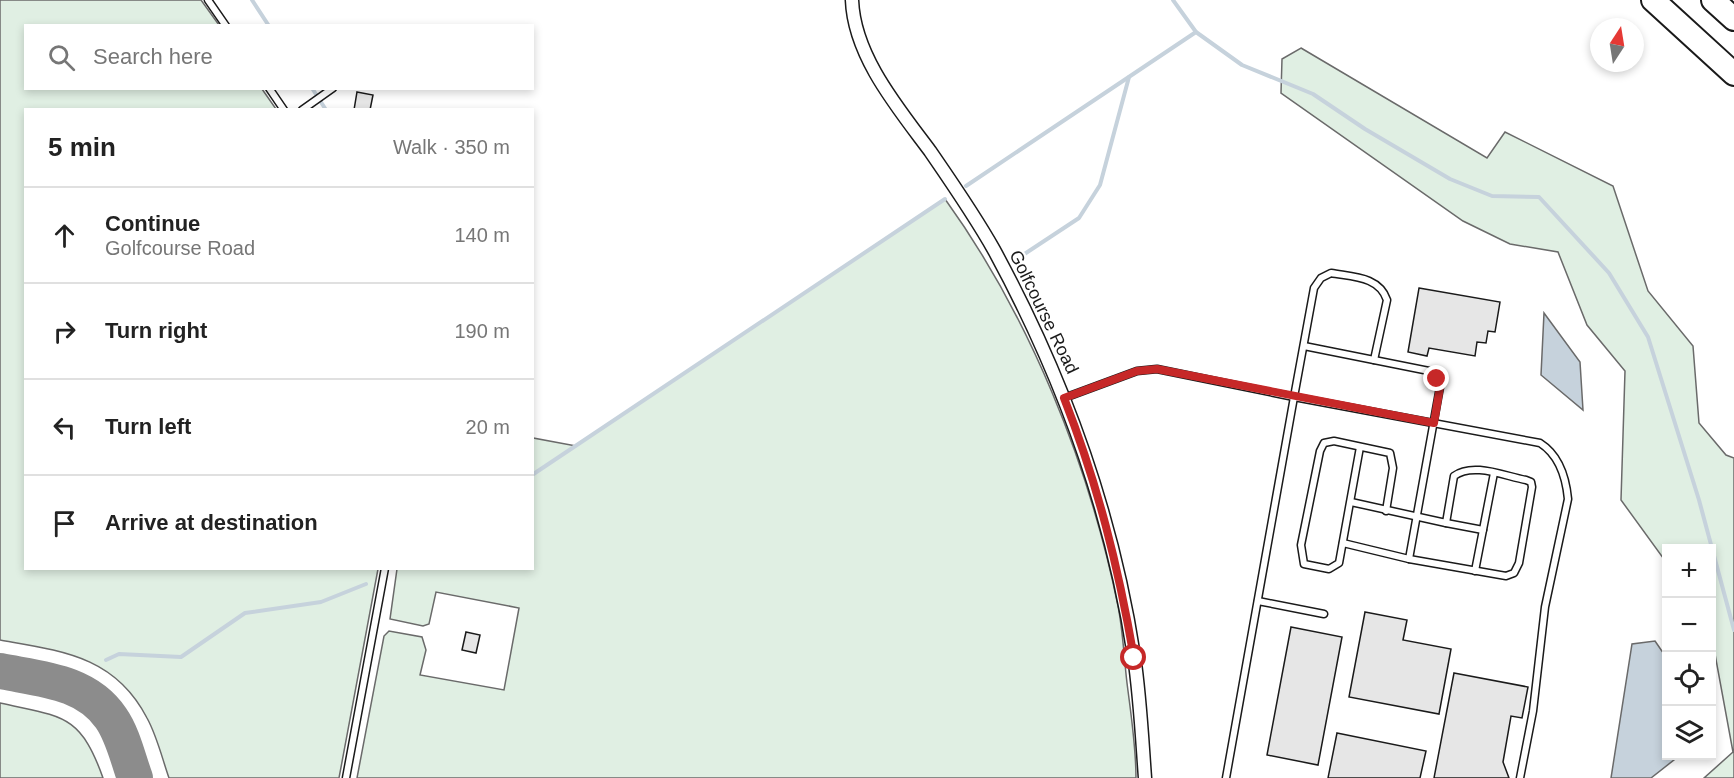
<!DOCTYPE html>
<meta charset="utf-8">
<style>
body{margin:0;font-family:Helvetica,sans-serif;background:#f2f2f2;color:#222}
.controls{position:absolute;right:18px;bottom:18px;display:grid;overflow:hidden;border-radius:0px;box-shadow:0 3px 9px #0003}
.controls button{width:54px;height:54px;display:grid;place-items:center;padding:0;border:0;border-bottom:2px solid #e0e0e0;background:#fff;color:#222;font:30px sans-serif}
.compass{position:absolute;left:1590px;top:18px;width:54px;height:54px;border-radius:50%;background:#fff;box-shadow:0 3px 9px #0003;rotate:12deg}
.stop{position:absolute;width:18px;height:18px;margin:-14px;border:4px solid #c62828;border-radius:50%;background:#fff}
.stop.end{background:#c62828;border-color:#fff;box-shadow:0 2px 6px #0008}
.list{margin:0;padding:0;list-style:none}
h2{display:flex;justify-content:space-between;align-items:center;height:78px;margin:0;padding:0 24px;font-size:26px}
h2 small{font-size:20px;font-weight:400;color:#767676}
.list li{display:grid;grid-template-columns:39px 1fr auto;gap:18px;align-items:center;box-sizing:border-box;height:96px;padding:0 24px;border-top:2px solid #e0e0e0}
.list b{display:block;font-size:22px;white-space:nowrap}
.list p{margin:0;font-size:20px;white-space:nowrap;color:#767676}
.list em{font-size:20px;font-style:normal;color:#767676}
.icon{flex:none;width:33px;height:33px;fill:none;stroke:currentColor;stroke-width:2;stroke-linecap:round;stroke-linejoin:round}
.map{position:relative;flex:none;width:1734px;height:778px;overflow:hidden}
.search{position:absolute;background:#fff;box-shadow:0 3px 9px #0003;left:24px;top:24px;width:510px;height:66px;display:flex;align-items:center;gap:15px;box-sizing:border-box;padding:0 21px;border-radius:0px;color:#767676;font-size:22px}
.panel{position:absolute;background:#fff;box-shadow:0 3px 9px #0003;left:24px;top:108px;width:510px;height:462px;border-radius:0px}
.map>svg:first-child{display:block}
.green{fill:#e0efe3;stroke:#6a6a6a;stroke-width:1.5}
.water{fill:#c6d2dc;stroke:#6a6a6a;stroke-width:1.5}
.lines{fill:none;stroke-linecap:round;stroke-linejoin:round}
.stream{stroke:#c6d2dc;stroke-width:4}
.taxiway{stroke:#8c8c8c;stroke-width:36}
.building{fill:#e6e6e6;stroke:#1a1a1a;stroke-width:1.5}
.lane-casing{stroke:#1a1a1a;stroke-width:9}
.street-casing{stroke:#1a1a1a;stroke-width:15}
.highway-casing{stroke:#1a1a1a;stroke-width:26}
.lane{stroke:#fff;stroke-width:6}
.street{stroke:#fff;stroke-width:12}
.highway{stroke:#fff;stroke-width:22}
.route{stroke:#c62828;stroke-width:8}
.labels{text-anchor:middle;dominant-baseline:central;stroke-width:4.5;stroke-linejoin:round;paint-order:stroke}
.street-label{font-size:18px;fill:#1a1a1a;stroke:#fff}
</style>
<div class="map">
<svg width="1734" height="778" viewBox="0 0 1734 778">
<rect width="100%" height="100%" fill="#fff"/>
<!-- green -->
<g class="green">
<path d="M0,0H201L219,25L26,26V88L262,89L276,109L26,110V568L378,569L339,778H169C162,758 157,736 147,718C115,656 62,651 0,640Z"/>
<polygon points="1301,48 1487,158 1505,132 1613,186 1648,291 1693,346 1699,423 1726,455 1734,458 1734,778 1704,778 1733,752 1712,638 1712,548 1666,548 1666,562 1621,500 1625,371 1587,325 1558,252 1510,244 1463,221 1281,93 1282,59"/>
<path d="M945,199C1030,317 1089,464 1118,606C1123,631 1124,658 1127,683C1131,715 1136,746 1136,778H357L384,636L389,631L422,637L426,650L420,675L504,690L519,608L436,592L429,624L423,626L390,619L397,569L532,568L533,438L576,446Z"/>
<path d="M0,703C62,717 80,713 103,778H0Z"/>
</g>
<!-- water -->
<g class="water">
<polygon points="1544,313 1580,362 1583,410 1541,375"/>
<polygon points="1655,641 1666,657 1664,723 1666,724 1666,756 1679,756 1651,778 1611,778 1632,644"/>
</g>
<g class="lines">
<!-- stream -->
<g class="stream">
<polyline points="252,0 269,26"/>
<polyline points="1173,0 1196,32 1242,65 1313,94 1365,129 1450,179 1492,196 1539,197 1609,273 1648,337 1699,500 1734,630"/>
<polyline points="312,88 326,110"/>
<polyline points="966,186 1196,32"/>
<polyline points="1023,255 1079,218 1100,185 1129,77"/>
<polyline points="532,475 945,199"/>
<polyline points="106,660 119,654 181,657 245,613 321,602 366,584"/>
</g>
<!-- taxiway -->
<path class="taxiway" d="M0,671C40,679 86,681 111,718C123,735 128,759 135,778"/>
</g>
<!-- building -->
<g class="building">
<polygon points="357,92 373,95 370,110 354,110"/>
<polygon points="1419,288 1500,302 1495,332 1488,331 1486,343 1477,342 1475,356 1429,348 1427,356 1408,352"/>
<polygon points="1365,612 1407,620 1403,640 1451,649 1439,714 1349,697"/>
<polygon points="1291,627 1342,637 1318,765 1267,755"/>
<polygon points="466,632 480,635 476,653 462,650"/>
<polygon points="1454,673 1528,687 1522,718 1511,716 1503,762 1509,778 1434,778"/>
<polygon points="1337,733 1426,751 1420,778 1328,778"/>
</g>
<g class="lines">
<defs>
<g id="lane">
<polyline points="208,0 226,26"/>
<polyline points="269,88 284,110"/>
<polyline points="302,110 333,88"/>
<polyline points="1304,346 1429,371 1437,379 1440,387 1409,559"/>
<path d="M1374,360L1387,300C1379,276 1352,277 1331,273L1321,278L1314,288L1294,397L1540,443C1559,455 1566,478 1568,499L1545,607L1533,711L1520,778"/>
<polyline points="1064,398 1137,371 1157,369 1294,397 1226,778"/>
<polyline points="1360,447 1339,563 1329,569 1304,564 1301,545 1320,451 1324,443 1334,441 1390,453 1393,468 1386,511"/>
<polyline points="1446,523 1483,530"/>
<path d="M1343,543L1409,559L1506,576L1514,573L1519,563L1532,487L1531,482L1526,480C1504,476 1473,462 1454,476L1446,523L1351,502"/>
<polyline points="1475,571 1494,473"/>
<polyline points="1258,601 1324,614"/>
<polyline points="346,778 385,568"/>
</g>
<path id="street" d="M852,0C854,56 898,108 930,151C952,183 975,216 994,250C1063,377 1112,512 1134,656C1140,696 1142,737 1145,778"/>
<g id="highway">
<polyline points="1653,0 1734,74"/>
<polyline points="1713,0 1734,19"/>
</g>
</defs>
<!-- lane casing -->
<use href="#lane" class="lane-casing"/>
<!-- street casing -->
<use href="#street" class="street-casing"/>
<!-- highway casing -->
<use href="#highway" class="highway-casing"/>
<!-- lane -->
<use href="#lane" class="lane"/>
<!-- street -->
<use href="#street" class="street"/>
<!-- highway -->
<use href="#highway" class="highway"/>
</g>
<g class="lines">
<!-- route -->
<path class="route" d="M1134,658C1118,565 1098,485 1064,398L1137,371L1157,369L1434,423L1440,387L1437,379"/>
</g>
<g class="labels">
<!-- street labels -->
<g class="street-label">
<text transform="translate(1044 312) rotate(64)">Golfcourse Road</text>
</g>
</g>
</svg>
<div class="controls">
<button>+</button>
<button>−</button>
<button><svg class="icon" aria-label="locate" viewBox="0 0 24 24"><circle cx="12" cy="12" r="6"/><path d="M12 2v4M12 18v4M2 12h4M18 12h4"/></svg></button>
<button><svg class="icon" aria-label="layers" viewBox="0 0 24 24"><path d="M12 4l9 5-9 5-9-5zM3 14l9 5 9-5"/></svg></button>
</div>
<svg class="compass" viewBox="-18 -18 36 36"><path d="M0-13l5 13h-10z" fill="#e53935"/><path d="M0 13l5-13h-10z" fill="#767676"/></svg>
<div class="stop" style="left:1134px;top:658px"></div>
<div class="stop end" style="left:1437px;top:379px"></div>
<div class="search"><svg class="icon" aria-label="search" viewBox="0 0 24 24"><circle cx="10" cy="10" r="6"/><path d="M15 15l6 6"/></svg>Search here</div>
<section class="panel">
<h2>5 min<small>Walk · 350 m</small></h2>
<ul class="list">
<li><svg class="icon" aria-label="ahead" viewBox="0 0 24 24"><path d="M12 20V5M6 11l6-6 6 6"/></svg><div><b>Continue</b><p>Golfcourse Road</p></div><em>140 m</em></li>
<li><svg class="icon" aria-label="right" viewBox="0 0 24 24"><path d="M7 20v-9h11M14 6l5 5-5 5"/></svg><div><b>Turn right</b></div><em>190 m</em></li>
<li><svg class="icon" aria-label="left" viewBox="0 0 24 24"><path d="M17 20v-9H6M10 6l-5 5 5 5"/></svg><div><b>Turn left</b></div><em>20 m</em></li>
<li><svg class="icon" aria-label="arrive" viewBox="0 0 24 24"><path d="M6 21V4h12l-3 4 3 4H6"/></svg><div><b>Arrive at destination</b></div></li>
</ul>
</section>
</div>
